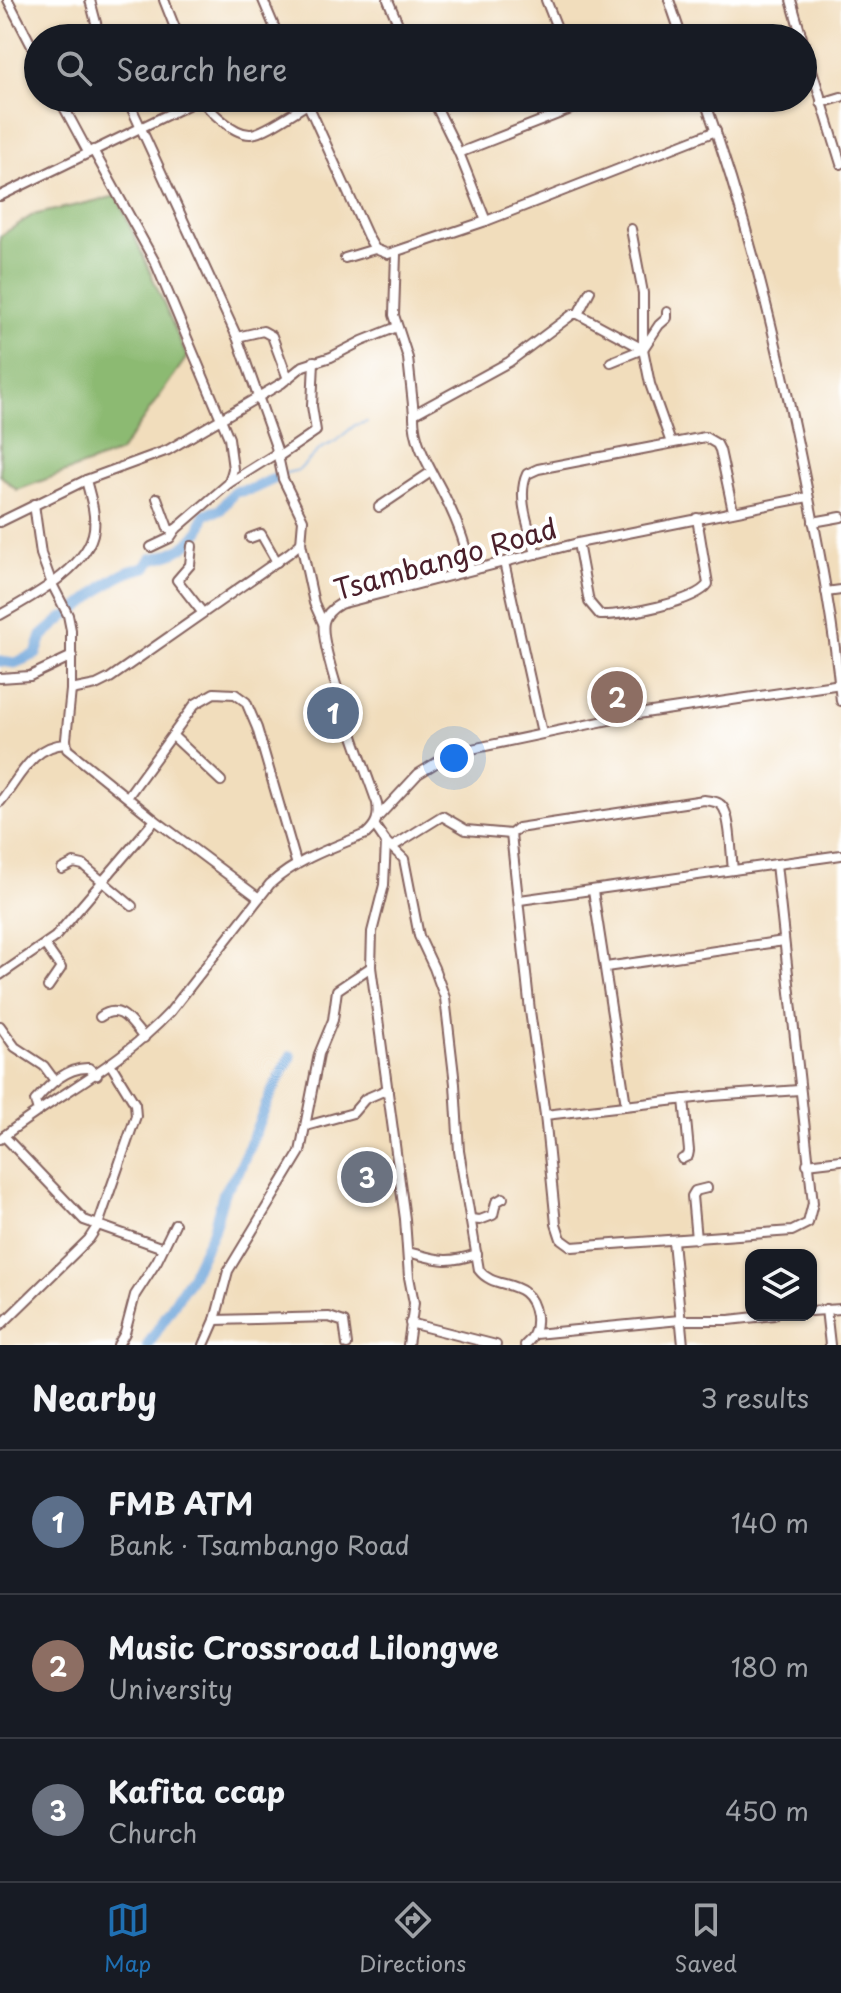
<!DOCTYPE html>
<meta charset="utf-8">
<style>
body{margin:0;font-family:"Playpen Sans",sans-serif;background:#242831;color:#f1f3f6}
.controls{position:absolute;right:24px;bottom:24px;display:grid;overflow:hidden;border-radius:16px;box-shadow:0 2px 6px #0004}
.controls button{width:72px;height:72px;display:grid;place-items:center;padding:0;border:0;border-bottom:2px solid #363941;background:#171b24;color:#f1f3f6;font:40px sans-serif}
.you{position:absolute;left:454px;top:758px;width:28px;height:28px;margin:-20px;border:6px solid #fff;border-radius:50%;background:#1a73e8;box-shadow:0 0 0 12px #1a73e833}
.badge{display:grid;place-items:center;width:52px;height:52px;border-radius:50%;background:#1f6fb2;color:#fff;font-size:26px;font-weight:700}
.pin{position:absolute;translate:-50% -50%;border:4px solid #fff;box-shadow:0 2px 8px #0006}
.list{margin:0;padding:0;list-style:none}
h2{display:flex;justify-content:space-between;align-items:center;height:104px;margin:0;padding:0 32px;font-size:34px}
h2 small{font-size:26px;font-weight:400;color:#9ea1a6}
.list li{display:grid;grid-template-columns:52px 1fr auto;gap:24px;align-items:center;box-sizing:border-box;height:144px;padding:0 32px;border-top:2px solid #363941}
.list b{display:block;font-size:30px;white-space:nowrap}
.list p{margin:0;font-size:26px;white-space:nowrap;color:#9ea1a6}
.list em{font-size:26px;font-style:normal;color:#9ea1a6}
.icon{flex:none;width:44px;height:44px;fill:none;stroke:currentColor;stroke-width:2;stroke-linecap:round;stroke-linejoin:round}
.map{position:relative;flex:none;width:841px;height:1345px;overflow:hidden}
.search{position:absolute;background:#171b24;box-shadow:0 2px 6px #0004;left:24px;right:24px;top:24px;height:88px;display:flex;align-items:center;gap:20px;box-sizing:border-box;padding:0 28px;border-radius:44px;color:#9ea1a6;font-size:30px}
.sheet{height:536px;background:#171b24}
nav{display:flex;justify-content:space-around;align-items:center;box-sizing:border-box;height:112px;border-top:2px solid #363941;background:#171b24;font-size:22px;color:#9ea1a6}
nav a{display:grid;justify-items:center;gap:4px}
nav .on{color:#1f6fb2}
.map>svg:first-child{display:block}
.forest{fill:#8cba72;stroke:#6b6c4e;stroke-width:2}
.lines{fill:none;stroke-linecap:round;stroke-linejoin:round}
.stream{stroke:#69a2d8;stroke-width:2}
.river{stroke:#69a2d8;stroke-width:11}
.minor-casing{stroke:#84625e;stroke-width:12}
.minor{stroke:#fff;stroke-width:8}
.labels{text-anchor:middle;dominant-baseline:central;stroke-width:8;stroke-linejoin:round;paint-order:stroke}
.street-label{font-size:28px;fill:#4a1f2b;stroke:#fff}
</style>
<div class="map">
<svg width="841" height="1345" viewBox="0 0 841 1345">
<rect width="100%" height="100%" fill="#fff"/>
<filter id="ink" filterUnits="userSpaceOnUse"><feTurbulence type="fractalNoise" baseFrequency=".0125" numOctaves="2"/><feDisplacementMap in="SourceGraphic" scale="16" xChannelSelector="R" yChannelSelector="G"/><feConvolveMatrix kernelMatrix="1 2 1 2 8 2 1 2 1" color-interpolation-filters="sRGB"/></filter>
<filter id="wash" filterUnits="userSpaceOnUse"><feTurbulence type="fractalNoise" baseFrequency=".006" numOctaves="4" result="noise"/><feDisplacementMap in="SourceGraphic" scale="32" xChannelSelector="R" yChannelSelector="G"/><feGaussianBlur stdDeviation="1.8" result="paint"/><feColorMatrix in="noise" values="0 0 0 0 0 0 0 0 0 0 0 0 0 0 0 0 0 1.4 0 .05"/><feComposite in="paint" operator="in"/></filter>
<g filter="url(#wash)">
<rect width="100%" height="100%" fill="#f1ddbc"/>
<!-- forest -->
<polygon class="forest" points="117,196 187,357 120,452 17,490 0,475 0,236 33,215"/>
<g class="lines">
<!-- stream -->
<polyline class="stream" points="286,473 299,470 320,449 336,441 355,425 367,422"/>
<!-- river -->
<g class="river">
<path d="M71,613C98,594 112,573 146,567L151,559C168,556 188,548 198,533C202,527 202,520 205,514L220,510L234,492L252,489L280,476"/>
<polyline points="0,661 15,663 36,654 42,636 64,617"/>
<polyline points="148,1345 192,1275 213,1231 224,1192 239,1171 271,1093 291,1056"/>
</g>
</g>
</g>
<g filter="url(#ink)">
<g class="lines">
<defs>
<g id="minor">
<polyline points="8,0 38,58"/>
<polyline points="90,0 100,38"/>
<polyline points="164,0 179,38"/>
<polyline points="263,0 279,38"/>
<polyline points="388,0 404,38"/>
<polyline points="546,0 561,38"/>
<polyline points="669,0 682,38"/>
<polyline points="791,0 802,38"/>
<polyline points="803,41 841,164"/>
<polyline points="59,98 88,152"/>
<polyline points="127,98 237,337 276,447 283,479 303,520 301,543 314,603 323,623"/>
<path d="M200,98C210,111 234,135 251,134C265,133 295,111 308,104"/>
<polyline points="305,98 368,237 375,249 388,254 486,221 716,131"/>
<polyline points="432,98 459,153 486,221"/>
<path d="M704,98C748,220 778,346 804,473C819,549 834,624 841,701"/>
<polyline points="821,103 841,97"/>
<polyline points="93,150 156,264 229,438 233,469 229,483"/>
<polyline points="459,153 599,98"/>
<polyline points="0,196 200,99"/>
<polyline points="631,229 643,293 643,349 650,384 671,443"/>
<polyline points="396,254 394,315 408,358 414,414"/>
<polyline points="345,258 375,249"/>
<polyline points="578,314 590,291"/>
<polyline points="237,337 263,331 272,336 288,379"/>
<polyline points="611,362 643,349 659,325 667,318 667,312"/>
<polyline points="278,457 316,431 312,406 314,361"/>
<polyline points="157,498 168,528 171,531 176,529"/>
<polyline points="34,504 41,554 52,584 68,615 71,630 71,690 66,739 67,749 155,820 259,898"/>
<polyline points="379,507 431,472"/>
<polyline points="0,522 86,480 168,450 282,383 303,366 331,357 362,341 397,327"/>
<polyline points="813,522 841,517"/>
<polyline points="250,538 261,534 277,562"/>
<path d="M578,543L589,602L600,615C623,616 696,602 708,584L697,518"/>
<polyline points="192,546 190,565 177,580 202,612"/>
<polyline points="151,547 170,538 176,529 229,483 277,453"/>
<path d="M536,554C530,530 516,497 527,474L538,469L705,437L717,444L720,450L733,511"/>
<polyline points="504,562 542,733"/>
<path d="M470,570C467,546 456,519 445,497C432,470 413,445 414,414L509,362L573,314H578L643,349"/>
<polyline points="826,592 841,590"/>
<path d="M0,615C31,597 89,568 94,529C96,513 90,496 86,480"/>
<polyline points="0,678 30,676 72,656"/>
<polyline points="71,690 96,685 110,678 289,553 301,543"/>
<polyline points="173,736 221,781"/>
<polyline points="128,796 195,704 214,693 235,694 246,702 257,728 296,862"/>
<path d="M0,802C19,779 32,745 66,744"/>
<polyline points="379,816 418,774 439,761 462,751 638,714 841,684"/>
<path d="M375,826L386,842L404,859L419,936L434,968L445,998L455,1084L459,1151L479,1270C495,1292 530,1275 536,1316C537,1329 534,1337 525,1345"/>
<polyline points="386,842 384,885 372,932 371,967 405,1219 409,1277 414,1303 408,1345"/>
<polyline points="392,847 442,816 466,830 511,834"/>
<polyline points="62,869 74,863 83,865 132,906"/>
<path d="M733,870C731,855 731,816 722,806C718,801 711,801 704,800L518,828L511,834L530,1011L545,1115L556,1224L561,1239L572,1247L792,1231L808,1223L813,1203L776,864"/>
<polyline points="593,891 626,1105"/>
<polyline points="520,900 841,855"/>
<polyline points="45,945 61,968 48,987"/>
<polyline points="606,967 784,941"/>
<polyline points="0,975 55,937 155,820"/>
<path d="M100,1017C121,1002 131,1023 144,1038"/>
<polyline points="0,1026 15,1047 44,1066 55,1081"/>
<path d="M38,1112L35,1101C49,1085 66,1067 89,1068L97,1075"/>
<polyline points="545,1115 713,1096 799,1090"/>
<polyline points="306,1126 353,1113 365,1099 388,1089"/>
<polyline points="4,1136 84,1220 163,1248"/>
<path d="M0,1139C58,1093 117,1068 170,1012L270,884C298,859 331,848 366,834C377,824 379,817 377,803C366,771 318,648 324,622C326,613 333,608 340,604L578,543L808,497"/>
<polyline points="682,1159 688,1156 689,1151 684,1099"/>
<polyline points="807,1164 841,1160"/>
<polyline points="470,1219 480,1220 493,1215 496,1202 503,1198"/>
<polyline points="696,1239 692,1196 695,1191 707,1188"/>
<polyline points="673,1241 683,1345"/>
<path d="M408,1252C439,1260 446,1264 477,1254"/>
<polyline points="826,1309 830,1345"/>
<polyline points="811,1311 841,1309"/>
<polyline points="215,1320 329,1317 344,1322 347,1345"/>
<polyline points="410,1323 496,1345"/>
<polyline points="0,1326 89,1239 98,1225 136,1116 135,1104 111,1065"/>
<polyline points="535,1334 680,1320 729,1320 774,1315"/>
<polyline points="118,1345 125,1333 135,1295 157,1261 175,1224"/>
<polyline points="204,1345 215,1320 228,1271 300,1152 319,1054 333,1020 337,990 371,967"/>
</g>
</defs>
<!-- minor casing -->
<use href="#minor" class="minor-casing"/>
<!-- minor -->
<use href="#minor" class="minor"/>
</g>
</g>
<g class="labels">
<!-- street labels -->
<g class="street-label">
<text transform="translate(445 558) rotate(-16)">Tsambango Road</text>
</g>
</g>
</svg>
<div class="controls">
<button><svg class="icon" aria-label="layers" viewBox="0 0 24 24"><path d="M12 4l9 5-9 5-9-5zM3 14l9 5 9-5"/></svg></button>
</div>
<div class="you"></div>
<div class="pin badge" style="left:333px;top:713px;background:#5c6f8a">1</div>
<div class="pin badge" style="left:617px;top:697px;background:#8d6e63">2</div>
<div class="pin badge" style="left:367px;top:1177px;background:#6b7280">3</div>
<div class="search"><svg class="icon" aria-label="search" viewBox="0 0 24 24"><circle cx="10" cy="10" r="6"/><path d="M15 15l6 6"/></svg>Search here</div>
</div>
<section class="sheet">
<h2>Nearby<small>3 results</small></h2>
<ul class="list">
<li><span class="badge" style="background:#5c6f8a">1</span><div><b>FMB ATM</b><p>Bank · Tsambango Road</p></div><em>140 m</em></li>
<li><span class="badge" style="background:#8d6e63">2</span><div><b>Music Crossroad Lilongwe</b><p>University</p></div><em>180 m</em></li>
<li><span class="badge" style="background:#6b7280">3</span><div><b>Kafita ccap</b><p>Church</p></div><em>450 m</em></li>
</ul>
</section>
<nav>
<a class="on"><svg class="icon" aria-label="map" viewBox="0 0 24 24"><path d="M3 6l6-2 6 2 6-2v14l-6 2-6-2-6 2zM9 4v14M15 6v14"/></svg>Map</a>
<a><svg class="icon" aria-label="directions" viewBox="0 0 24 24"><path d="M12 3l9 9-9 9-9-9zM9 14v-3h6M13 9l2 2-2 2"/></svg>Directions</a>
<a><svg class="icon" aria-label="saved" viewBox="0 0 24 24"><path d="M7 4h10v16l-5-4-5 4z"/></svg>Saved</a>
</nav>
